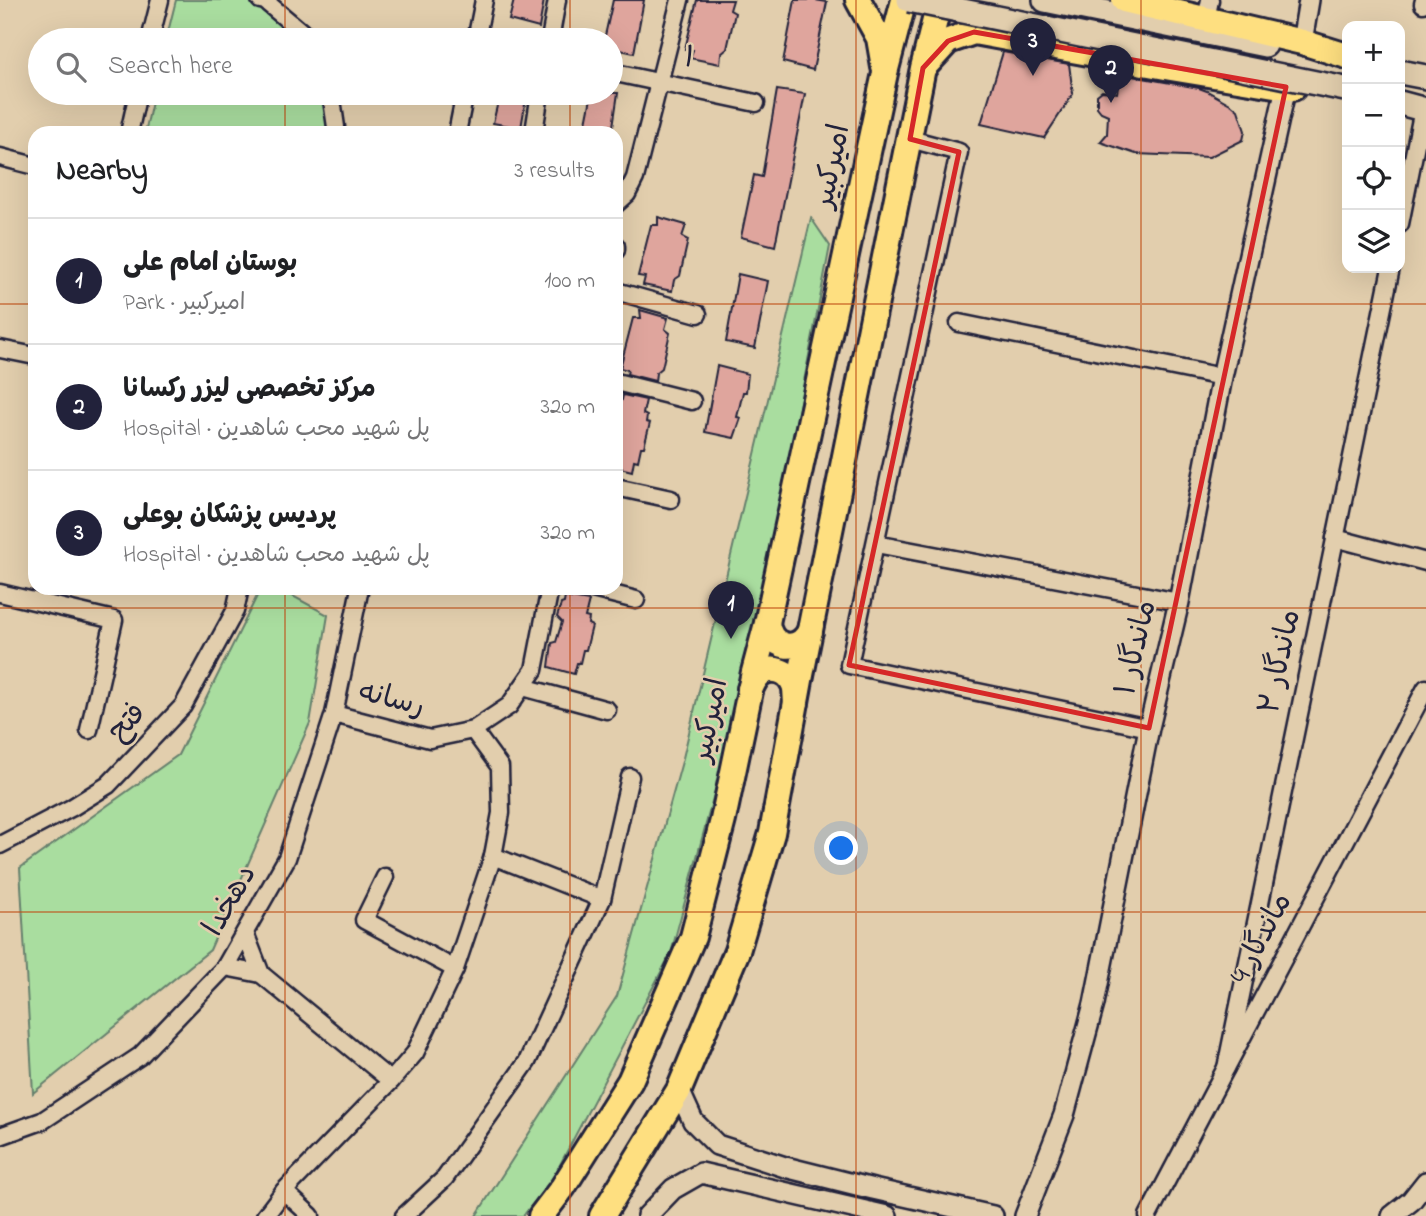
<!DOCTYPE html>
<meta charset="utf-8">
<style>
body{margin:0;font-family:"Indie Flower","Playpen Sans Arabic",sans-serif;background:#f6f6f6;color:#202124}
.controls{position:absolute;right:21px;top:21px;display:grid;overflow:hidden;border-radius:14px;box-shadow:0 7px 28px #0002}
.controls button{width:63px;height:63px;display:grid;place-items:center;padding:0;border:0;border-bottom:2px solid #e0e0e0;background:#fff;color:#202124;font:35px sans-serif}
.you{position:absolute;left:842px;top:849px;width:24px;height:24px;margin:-18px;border:5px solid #fff;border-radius:50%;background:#1a73e8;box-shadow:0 0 0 10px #1a73e833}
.badge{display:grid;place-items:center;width:46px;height:46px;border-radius:50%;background:#22223b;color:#fff;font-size:23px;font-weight:700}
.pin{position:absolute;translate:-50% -58px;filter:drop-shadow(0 2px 4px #0008)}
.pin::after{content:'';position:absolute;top:37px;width:24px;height:21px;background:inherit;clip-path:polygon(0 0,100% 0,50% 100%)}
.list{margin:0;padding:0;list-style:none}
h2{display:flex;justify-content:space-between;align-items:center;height:91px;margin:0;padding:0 28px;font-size:30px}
h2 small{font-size:23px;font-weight:400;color:#757577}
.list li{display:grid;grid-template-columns:46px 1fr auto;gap:21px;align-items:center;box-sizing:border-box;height:126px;padding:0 28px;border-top:2px solid #e0e0e0}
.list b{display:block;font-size:26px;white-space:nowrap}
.list p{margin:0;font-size:23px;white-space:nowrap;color:#757577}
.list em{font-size:23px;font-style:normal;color:#757577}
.icon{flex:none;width:38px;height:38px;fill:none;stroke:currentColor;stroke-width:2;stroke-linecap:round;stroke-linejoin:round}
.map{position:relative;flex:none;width:1426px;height:1216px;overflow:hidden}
.search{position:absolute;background:#fff;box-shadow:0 7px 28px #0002;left:28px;top:28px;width:595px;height:77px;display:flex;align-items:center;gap:18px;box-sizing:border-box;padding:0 24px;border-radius:38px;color:#757577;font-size:26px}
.panel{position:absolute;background:#fff;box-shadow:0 7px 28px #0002;left:28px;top:126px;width:595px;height:469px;border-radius:21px}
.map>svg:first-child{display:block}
.green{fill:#a9dd9f;stroke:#66806d;stroke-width:2}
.building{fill:#dfa59d;stroke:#22223b;stroke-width:2}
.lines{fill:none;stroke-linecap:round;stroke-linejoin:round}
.minor-casing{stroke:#22223b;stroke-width:21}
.tertiary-casing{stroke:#22223b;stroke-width:24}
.secondary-casing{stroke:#22223b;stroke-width:28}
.primary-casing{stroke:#22223b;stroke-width:30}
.minor{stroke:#e2cead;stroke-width:16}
.tertiary{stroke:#e2cead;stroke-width:19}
.secondary{stroke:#e2cead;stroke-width:23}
.primary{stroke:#fedf80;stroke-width:24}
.secondary-bridge-casing{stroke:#22223b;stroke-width:28;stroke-linecap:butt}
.secondary-bridge{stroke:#e2cead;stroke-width:23}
.marked{fill:none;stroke:#d62828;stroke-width:5;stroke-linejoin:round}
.grid{fill:none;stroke:#c04e15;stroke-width:2;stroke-opacity:0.55}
.labels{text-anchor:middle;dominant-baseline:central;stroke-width:5;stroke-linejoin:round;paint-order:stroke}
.street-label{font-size:30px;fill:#22223b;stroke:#e2cead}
</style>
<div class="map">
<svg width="1426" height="1216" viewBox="0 0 1426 1216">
<rect width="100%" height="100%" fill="#e2cead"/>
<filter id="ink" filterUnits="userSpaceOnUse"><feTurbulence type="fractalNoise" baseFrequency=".0143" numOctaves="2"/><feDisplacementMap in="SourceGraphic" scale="14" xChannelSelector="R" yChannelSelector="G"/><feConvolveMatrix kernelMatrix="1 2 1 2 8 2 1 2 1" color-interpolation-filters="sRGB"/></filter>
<g filter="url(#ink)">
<!-- green -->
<g class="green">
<polygon points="176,0 260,0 307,40 166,40"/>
<polygon points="154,93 331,93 331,133 145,133"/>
<polygon points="811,218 830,246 775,532 727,746 671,953 553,1178 523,1216 476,1216 617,996 683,758"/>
<polygon points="261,588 278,588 328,615 310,723 210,950 33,1093 20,868 178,755"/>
</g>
<!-- building -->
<g class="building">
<polygon points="514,0 544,0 539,28 509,20"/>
<polygon points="613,0 644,0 634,53 611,48 611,40 604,40"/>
<polygon points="697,0 733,0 730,10 735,13 727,49 721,54 720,64 690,58 693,50 685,49"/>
<polygon points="795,0 815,0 827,2 813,70 783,62"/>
<polygon points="1003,52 1069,64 1073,94 1044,138 981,124"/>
<polygon points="1120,74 1199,88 1207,91 1232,105 1238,110 1245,131 1243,140 1209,157 1136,154 1100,142 1107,134 1108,115 1101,112 1097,107 1097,95 1102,91 1117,93"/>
<polygon points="777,90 805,94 775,246 741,237 754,175 762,177"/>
<polygon points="500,93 527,93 521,128 493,123"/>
<polygon points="592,93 618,93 612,133 584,133"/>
<polygon points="658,217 686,225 682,237 688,240 680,276 674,280 672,291 643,285 645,277 638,276 651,225 658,225"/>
<polygon points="738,274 768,281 755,348 726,342"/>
<polygon points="640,310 668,318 665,329 670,333 662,368 656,373 655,381 627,374 628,370 620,368 633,318 641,318"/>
<polygon points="717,366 748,374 746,392 743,392 737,417 741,418 734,438 705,432"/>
<polygon points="623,395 646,400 643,414 647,416 646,422 650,423 644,447 641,447 638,461 634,460 632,471 616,467 616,431 619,420 616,416 616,410 618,402 622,400"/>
<polygon points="565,597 589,601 585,617 589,618 588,624 592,626 586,650 583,650 580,663 577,663 574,674 549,667 552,643 556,642 562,622 557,617 561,604 564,603"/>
</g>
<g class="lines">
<defs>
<g id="minor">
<polyline points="260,0 265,1 303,33 307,40"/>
<polyline points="1423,4 1424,0"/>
<polyline points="1206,19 1210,0"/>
<polyline points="150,40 160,0"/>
<polyline points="476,40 484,0"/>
<polyline points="550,40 557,0"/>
<polyline points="611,72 756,103"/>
<polyline points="331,93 336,127 335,133"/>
<polyline points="534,132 540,93"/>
<polyline points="129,133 138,93"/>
<polyline points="457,133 465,93"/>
<polyline points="910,139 959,152 849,665 1149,728"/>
<polyline points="0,157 35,166"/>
<polyline points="616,204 627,194 635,178 680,0"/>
<polyline points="1400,224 1423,109"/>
<polyline points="616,246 616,250"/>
<polyline points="616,291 698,314"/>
<polyline points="959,323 1222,377"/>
<polyline points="0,349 35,356"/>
<polyline points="616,382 692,401"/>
<polyline points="616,487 671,499"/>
<polyline points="1335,538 1426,562"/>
<polyline points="876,544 1179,602"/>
<polyline points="589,588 636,600"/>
<polyline points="0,593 114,620 89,730"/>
<polyline points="523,687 607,710"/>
<polyline points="334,714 430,739 473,730 509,706 534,670 550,588"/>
<polyline points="0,845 71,808 108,785 183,706 235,611 240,588"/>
<polyline points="493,856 602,899"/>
<polyline points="385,877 364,920 455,969"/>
<polyline points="225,967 261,974 245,933"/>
<polyline points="261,974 391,1081"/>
<polyline points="1226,1068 1391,268"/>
<polyline points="0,1136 42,1121 140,1056 225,967 287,858 334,714 360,588"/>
<polyline points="284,1191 311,1216"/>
<polyline points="265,1216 284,1191 391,1081 415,1053 455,969 493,856 501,813 500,767 473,730"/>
<polyline points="404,1216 445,1178 527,1062 602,899 630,777"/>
<polyline points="1148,1216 1426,688"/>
</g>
<g id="tertiary">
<polyline points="1302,42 1309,0"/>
<polyline points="679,1090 693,1121 717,1145 785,1167 873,1189 993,1216"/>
<polyline points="647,1216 673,1189 701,1173 887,1216"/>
<polyline points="1025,1216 1064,1115 1094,1004 1149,728 1179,602 1222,377 1286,87"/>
<polyline points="1392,1216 1411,1201 1426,1182"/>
</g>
<g id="secondary">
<polyline points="1045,0 1265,45"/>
<polyline points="1400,72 1426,77"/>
<polyline points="1400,103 1426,110"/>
</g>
<g id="primary">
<polyline points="858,0 879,38 884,67"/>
<polyline points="1124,0 1302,42 1347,56"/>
<polyline points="926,65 948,41 974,32 1171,68 1293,88"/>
<path d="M767,623C770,649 798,654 810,631"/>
<path d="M750,689C753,684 755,678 760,674C772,665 789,671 794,685C796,690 795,696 796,702"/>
<polyline points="541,1216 563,1187 630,1081 693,937 723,820 754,672 767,623 885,73 904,0"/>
<polyline points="602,1216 679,1090 737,951 772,833 800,680 923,68 940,0"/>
</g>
</defs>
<!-- minor casing -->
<use href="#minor" class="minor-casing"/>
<!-- tertiary casing -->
<use href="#tertiary" class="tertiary-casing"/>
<!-- secondary casing -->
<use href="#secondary" class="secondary-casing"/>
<!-- primary casing -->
<use href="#primary" class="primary-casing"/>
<!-- minor -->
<use href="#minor" class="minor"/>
<!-- tertiary -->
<use href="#tertiary" class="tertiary"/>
<!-- secondary -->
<use href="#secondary" class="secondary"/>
<!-- primary -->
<use href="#primary" class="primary"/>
<defs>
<polyline id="secondary-bridge" points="909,0 1345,89"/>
</defs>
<!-- secondary-bridge casing -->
<use href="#secondary-bridge" class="secondary-bridge-casing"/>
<!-- secondary-bridge -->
<use href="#secondary-bridge" class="secondary-bridge"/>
</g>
</g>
<!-- marked area -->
<path class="marked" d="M974,32L1286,87L1149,728L849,665L959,152L910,139L923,68L948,41Z"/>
<!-- grid -->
<path class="grid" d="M285,0V40M570,0V40M856,0V1216M1141,0V1216M285,93V133M570,93V133M0,304H35M616,304H1426M285,588V1216M570,588V1216M0,608H1426M0,912H1426"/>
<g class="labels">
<!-- street labels -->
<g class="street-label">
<text transform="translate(689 59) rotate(12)">۱</text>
<text transform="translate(833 166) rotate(-78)">امیرکبیر</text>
<text transform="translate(1137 648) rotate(-77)">ماندگار ۱</text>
<text transform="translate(1281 662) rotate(-78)">ماندگار ۲</text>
<text transform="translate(391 700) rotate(14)">رسانه</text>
<text transform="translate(711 720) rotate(-78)">امیرکبیر</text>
<text transform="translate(128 723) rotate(-46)">فتح</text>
<text transform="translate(231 901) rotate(-60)">دهخدا</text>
<text transform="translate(1262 939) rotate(-62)">ماندگار 4</text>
</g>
</g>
</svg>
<div class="controls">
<button>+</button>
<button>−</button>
<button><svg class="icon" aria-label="locate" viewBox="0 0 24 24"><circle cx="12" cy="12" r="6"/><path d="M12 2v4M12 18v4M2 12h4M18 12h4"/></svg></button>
<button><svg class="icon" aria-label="layers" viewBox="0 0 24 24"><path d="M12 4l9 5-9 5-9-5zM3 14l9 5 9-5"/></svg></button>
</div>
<div class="you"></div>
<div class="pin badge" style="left:731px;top:639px">1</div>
<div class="pin badge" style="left:1111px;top:103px">2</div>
<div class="pin badge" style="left:1033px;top:76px">3</div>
<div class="search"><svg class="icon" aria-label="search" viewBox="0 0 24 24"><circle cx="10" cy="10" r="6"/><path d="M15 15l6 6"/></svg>Search here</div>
<section class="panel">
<h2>Nearby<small>3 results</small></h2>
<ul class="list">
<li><span class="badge">1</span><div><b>بوستان امام علی</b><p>Park · امیرکبیر</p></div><em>100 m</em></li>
<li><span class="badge">2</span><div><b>مرکز تخصصی لیزر رکسانا</b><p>Hospital · پل شهید محب شاهدین</p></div><em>320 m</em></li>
<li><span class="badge">3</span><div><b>پردیس پزشکان بوعلی</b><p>Hospital · پل شهید محب شاهدین</p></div><em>320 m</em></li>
</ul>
</section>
</div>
